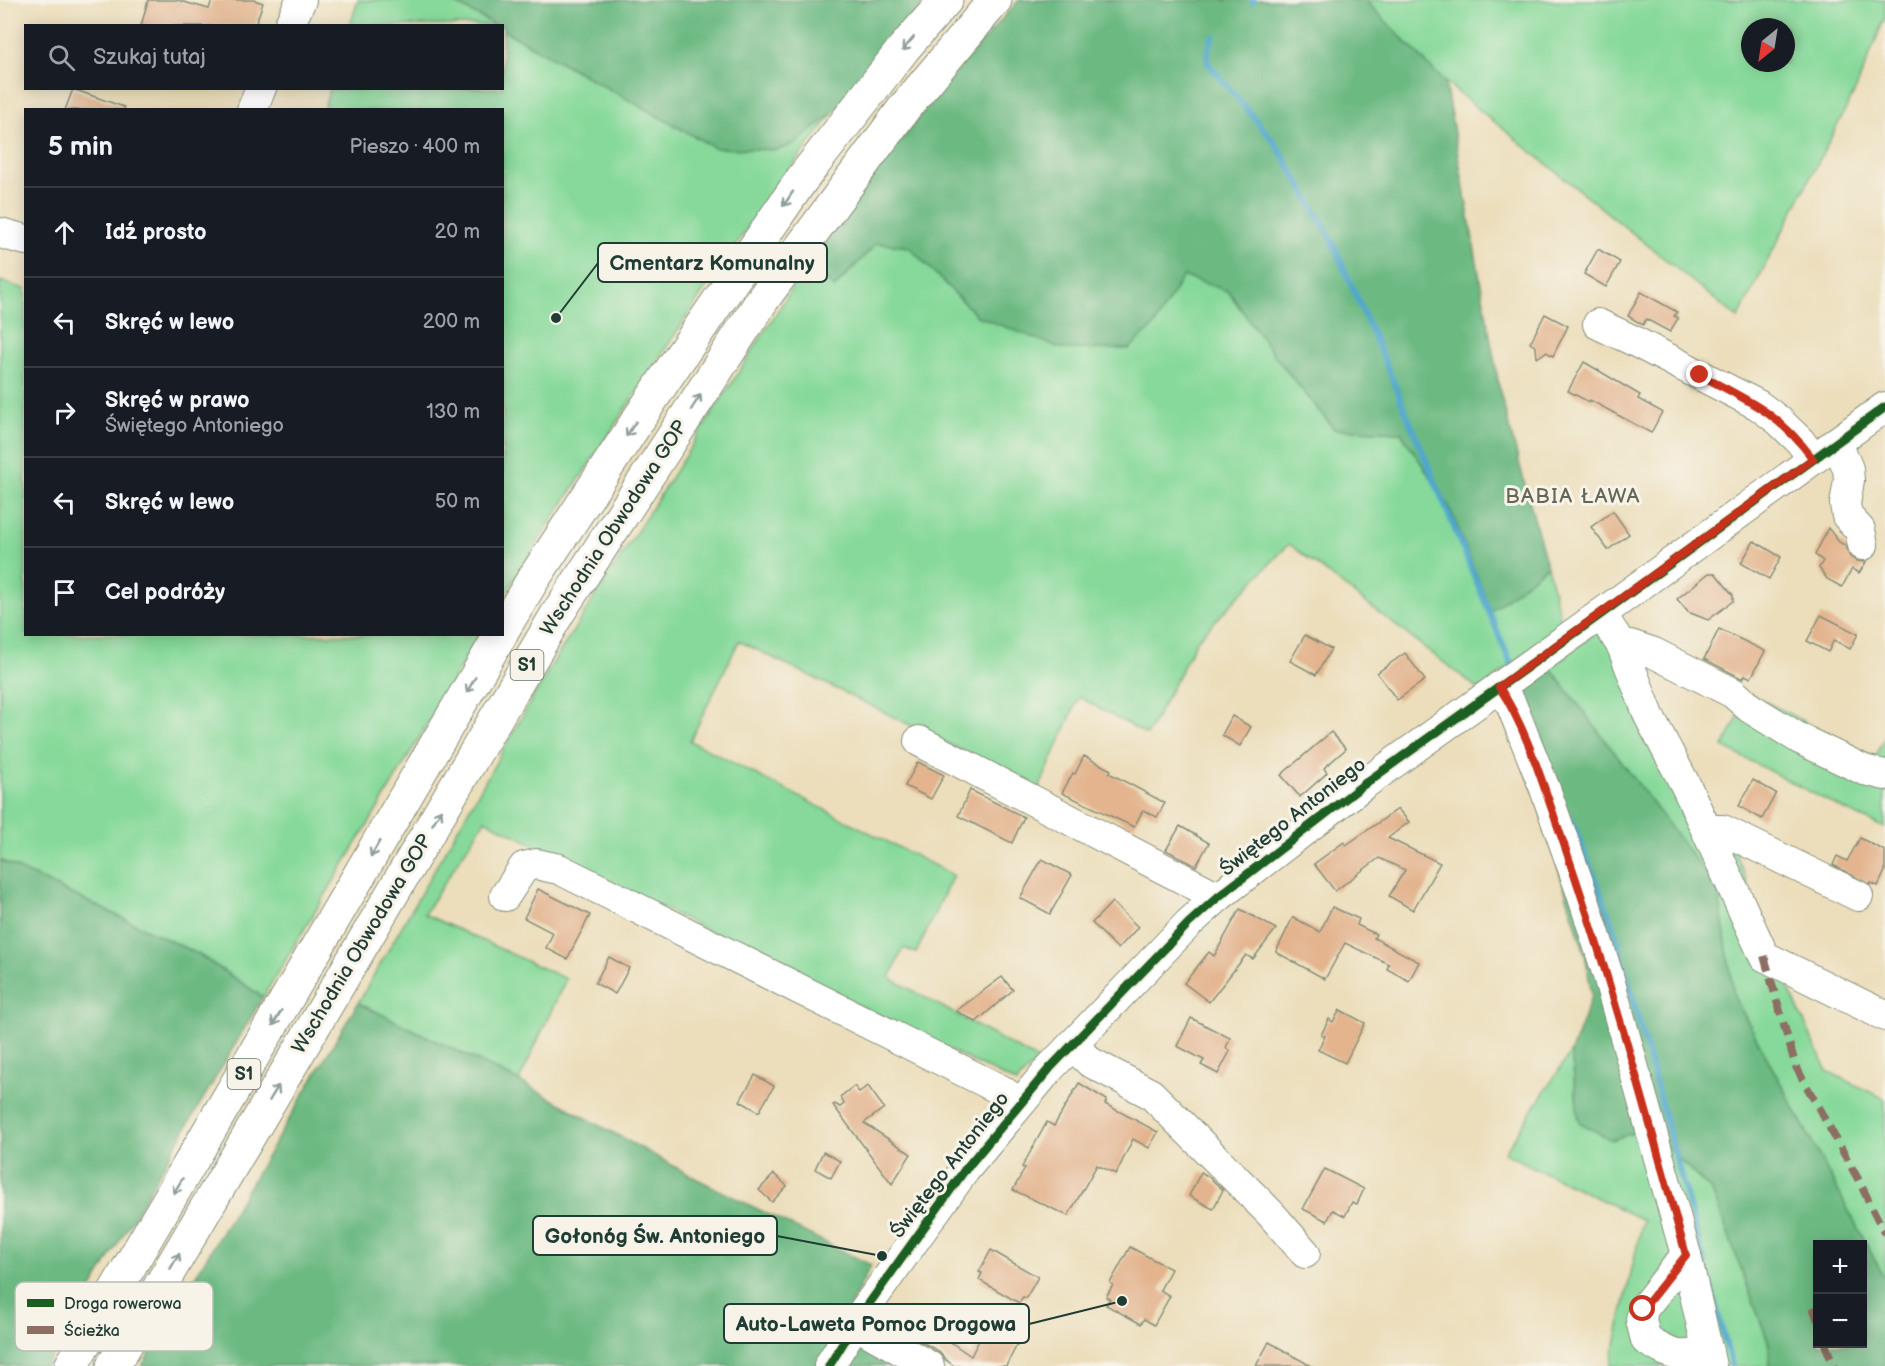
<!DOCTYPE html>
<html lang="pl">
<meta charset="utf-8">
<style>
body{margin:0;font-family:"Balsamiq Sans",sans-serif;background:#20242c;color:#f1f3f6}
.controls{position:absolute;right:18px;bottom:18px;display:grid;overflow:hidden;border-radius:0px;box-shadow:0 3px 15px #0003}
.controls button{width:54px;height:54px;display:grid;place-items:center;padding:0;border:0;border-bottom:2px solid #363941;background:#171b24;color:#f1f3f6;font:30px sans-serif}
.compass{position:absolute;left:1741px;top:18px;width:54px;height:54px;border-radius:50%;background:#171b24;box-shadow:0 3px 15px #0003;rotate:210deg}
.stop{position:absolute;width:18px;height:18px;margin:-14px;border:4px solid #c8321e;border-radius:50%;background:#fff}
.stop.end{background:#c8321e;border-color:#fff;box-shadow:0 2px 6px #0008}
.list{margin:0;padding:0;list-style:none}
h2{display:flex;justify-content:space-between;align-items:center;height:78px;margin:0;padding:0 24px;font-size:26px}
h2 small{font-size:20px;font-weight:400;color:#9ea1a6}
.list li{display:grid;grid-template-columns:39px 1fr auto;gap:18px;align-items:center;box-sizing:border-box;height:90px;padding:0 24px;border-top:2px solid #363941}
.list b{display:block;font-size:22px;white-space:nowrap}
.list p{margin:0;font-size:20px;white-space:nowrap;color:#9ea1a6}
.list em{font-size:20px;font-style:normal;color:#9ea1a6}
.icon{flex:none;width:33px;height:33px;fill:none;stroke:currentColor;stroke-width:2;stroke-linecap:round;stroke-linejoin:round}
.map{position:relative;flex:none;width:1885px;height:1366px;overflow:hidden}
.search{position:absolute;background:#171b24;box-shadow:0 3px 15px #0003;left:24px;top:24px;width:480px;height:66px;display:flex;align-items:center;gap:15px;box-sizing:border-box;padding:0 21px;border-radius:0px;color:#9ea1a6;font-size:22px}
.panel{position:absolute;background:#171b24;box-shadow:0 3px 15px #0003;left:24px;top:108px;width:480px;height:528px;border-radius:0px}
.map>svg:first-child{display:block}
.green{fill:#86d99a;stroke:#528b67;stroke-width:1.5;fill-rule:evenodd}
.forest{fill:#6cb982;stroke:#467b5b;stroke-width:1.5;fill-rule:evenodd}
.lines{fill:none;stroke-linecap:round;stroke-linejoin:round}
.stream{stroke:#4fa7cc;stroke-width:6}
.building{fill:#e3b48e}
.minor-casing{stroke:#868e78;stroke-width:32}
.highway-casing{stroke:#868e78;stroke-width:35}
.minor{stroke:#fff;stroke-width:30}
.highway{stroke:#fff;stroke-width:33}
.quiet{stroke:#8d6e63;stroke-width:8;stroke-dasharray:15 8;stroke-linecap:butt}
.cycleway-casing{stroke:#f7f3e8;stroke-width:13}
.cycleway{stroke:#1b5e20;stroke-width:9}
.oneway{stroke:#8f9e9a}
.route{stroke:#c8321e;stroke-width:8}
.labels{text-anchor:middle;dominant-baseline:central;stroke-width:6;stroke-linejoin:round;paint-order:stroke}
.shield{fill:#f7f3e8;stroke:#60746a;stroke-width:1.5}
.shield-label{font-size:18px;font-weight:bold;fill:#1f3d34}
.street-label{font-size:20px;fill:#1f3d34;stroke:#f7f3e8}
.neighbourhood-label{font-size:21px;letter-spacing:1.5px;fill:#646754;stroke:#f7f3e8}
.key{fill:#f7f3e8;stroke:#b6bcb2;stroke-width:1.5}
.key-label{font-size:16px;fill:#1f3d34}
.leader{fill:none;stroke:#1f3d34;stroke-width:2}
.callout-dot{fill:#1f3d34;stroke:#f7f3e8;stroke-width:2}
.callout{fill:#f7f3e8;stroke:#1f3d34;stroke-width:2}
.callout-label{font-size:21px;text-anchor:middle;font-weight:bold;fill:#1f3d34}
</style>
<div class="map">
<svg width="1885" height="1366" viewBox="0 0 1885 1366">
<rect width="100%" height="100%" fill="#f7f3e8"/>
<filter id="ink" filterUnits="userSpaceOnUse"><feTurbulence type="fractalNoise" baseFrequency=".0167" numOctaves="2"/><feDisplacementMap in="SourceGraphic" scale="12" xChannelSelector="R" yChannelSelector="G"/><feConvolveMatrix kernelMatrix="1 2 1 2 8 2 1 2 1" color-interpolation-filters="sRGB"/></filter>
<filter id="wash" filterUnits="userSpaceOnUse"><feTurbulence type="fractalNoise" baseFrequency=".008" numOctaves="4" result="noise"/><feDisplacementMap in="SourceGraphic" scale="24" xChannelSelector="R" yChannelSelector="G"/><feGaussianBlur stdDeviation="1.35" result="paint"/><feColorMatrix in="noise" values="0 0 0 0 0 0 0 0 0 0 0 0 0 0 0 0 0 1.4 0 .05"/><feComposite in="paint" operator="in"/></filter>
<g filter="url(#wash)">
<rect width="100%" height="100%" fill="#ecdebb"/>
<!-- green -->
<g class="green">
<polygon points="358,0 449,0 495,25 350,26"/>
<path d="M1365,0H1885V17L1856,89L1738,318L1445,82ZM1750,27H1786V63H1750Z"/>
<polygon points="503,30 715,148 796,143 834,112 789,170 713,277 544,532 503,597 502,110 323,110 330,89 502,88"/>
<polygon points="877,243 909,247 977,316 1154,326 1183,276 1228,291 1274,355 1334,429 1401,432 1449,506 1491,610 1547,566 1562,624 1480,690 1289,544 1197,640 1147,735 1079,697 1038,791 969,754 739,641 690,741 953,875 916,953 903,948 890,978 1038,1060 1016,1083 485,820 424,914 566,979 519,1081 358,1003 554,661 809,262 834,288"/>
<polygon points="0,281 25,289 26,634 479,635 380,805 263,997 198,954 0,860"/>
<polygon points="1612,621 1630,645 1713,816 1731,840 1782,974 1827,1071 1885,1099 1885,1279 1734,996 1718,890 1550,667"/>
<polygon points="1750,694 1875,758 1885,737 1885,828 1845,810 1723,747"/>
<polygon points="1571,1052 1579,1122 1647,1129 1712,1191 1769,1344 1770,1366 1610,1366 1643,1220 1504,1153"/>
</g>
<!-- forest -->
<g class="forest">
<polygon points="449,0 927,0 834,112 796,143 778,150 715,148 503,30 502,26 495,25"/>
<polygon points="1019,0 1365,0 1445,82 1500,392 1547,566 1491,611 1449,506 1401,432 1334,429 1274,355 1228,291 1183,276 1154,326 1129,349 1063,349 977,316 909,247 877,243 834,288 809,262 941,88"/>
<path d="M1550,667L1718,890L1734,996L1885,1279V1366H1770L1769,1344L1712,1191L1647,1129L1611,1140L1579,1122L1571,1052L1592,996L1585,954L1535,794L1499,703ZM1818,1244H1862V1344H1818Z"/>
<polygon points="0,860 198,954 263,997 46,1366 0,1366"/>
<polygon points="358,1003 519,1081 697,1179 871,1265 832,1342 817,1366 142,1366"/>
<polygon points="867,1326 879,1330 947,1366 842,1366"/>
</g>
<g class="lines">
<!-- stream -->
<g class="stream">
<polyline points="1252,2 1254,0"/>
<polyline points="1213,36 1207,53 1208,63 1276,144 1329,234 1388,369 1511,664"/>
<polyline points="1571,818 1614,928 1732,1366"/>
</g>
</g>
<g id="blocks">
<!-- building -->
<g class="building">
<polygon points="148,0 177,0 209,9 212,0 254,0 263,3 255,26 141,26"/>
<polygon points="73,89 124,107 124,110 65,110"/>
<polygon points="1598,249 1620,262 1606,287 1584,274"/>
<polygon points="1641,292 1677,312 1674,316 1678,318 1670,332 1646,319 1643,325 1628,316"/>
<polygon points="1545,314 1568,326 1553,356 1546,352 1537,358 1536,347 1530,343"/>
<polygon points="1584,362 1640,395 1638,399 1662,412 1651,433 1590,400 1589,402 1568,391"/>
<polygon points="1613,511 1629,534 1608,550 1591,527"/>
<polygon points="1828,528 1839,542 1846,546 1850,557 1857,561 1866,562 1859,573 1852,569 1842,587 1827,579 1819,568 1823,561 1815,555"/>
<polygon points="1754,541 1781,557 1769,579 1741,563"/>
<polygon points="1709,573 1715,573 1733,595 1733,601 1708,620 1688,612 1677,599"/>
<polygon points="1821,615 1858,634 1850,649 1834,640 1828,652 1807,641"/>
<polygon points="1719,629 1765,651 1751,678 1745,675 1743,679 1704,659"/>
<polygon points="1305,635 1331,649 1316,675 1290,661"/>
<polygon points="1405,653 1425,680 1397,700 1377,673"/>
<polygon points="1232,716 1251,727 1240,746 1222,735"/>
<polygon points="1331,732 1346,749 1324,768 1327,773 1300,797 1281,775"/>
<polygon points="1084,756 1111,770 1109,773 1165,803 1157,817 1143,810 1134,827 1062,793 1073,773 1075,774"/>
<polygon points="918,762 944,775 931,799 905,786"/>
<polygon points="1753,780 1776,793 1762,819 1739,806"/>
<polygon points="970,790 1024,817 1012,843 958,816"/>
<polygon points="1398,809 1409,822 1388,838 1440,863 1413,910 1389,896 1405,870 1379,858 1335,891 1314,864 1344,842 1346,845"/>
<polygon points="1180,826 1209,843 1196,866 1166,850"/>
<polygon points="1860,838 1885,851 1885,871 1878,886 1871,883 1870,885 1833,865 1837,856 1847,861"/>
<polygon points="1042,859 1072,875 1050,914 1020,898"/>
<polygon points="538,889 590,915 567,959 546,948 553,933 524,918"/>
<polygon points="1112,902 1138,927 1118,949 1092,923"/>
<polygon points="1332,907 1359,919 1357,925 1376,934 1374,938 1419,962 1409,981 1387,969 1389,964 1345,943 1325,979 1276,952 1293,917 1320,932"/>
<polygon points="1240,909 1276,929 1253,959 1246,955 1209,1002 1184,983 1209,952 1214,956"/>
<polygon points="609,957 629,968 615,994 595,983"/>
<polygon points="1002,977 1013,990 976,1022 956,1011"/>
<polygon points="1340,1010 1365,1023 1345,1063 1318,1050 1325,1036 1321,1035 1329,1019 1333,1022"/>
<polygon points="1191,1018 1230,1038 1226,1048 1230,1051 1218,1074 1201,1065 1204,1060 1177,1046"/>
<polygon points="755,1075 774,1086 759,1112 740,1101"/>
<polygon points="1079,1083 1107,1100 1105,1104 1158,1132 1149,1148 1133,1139 1116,1174 1097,1165 1068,1216 1013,1190 1025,1168 1022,1167 1047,1122 1054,1126"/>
<polygon points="854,1086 859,1092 868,1086 884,1108 864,1123 911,1154 892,1184 833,1105 835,1104 840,1107 844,1104 840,1097"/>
<polygon points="823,1152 840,1161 831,1178 815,1169"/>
<polygon points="1325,1169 1364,1189 1357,1204 1352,1202 1345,1216 1333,1210 1327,1221 1303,1209"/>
<polygon points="1201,1172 1209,1177 1223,1190 1213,1209 1189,1196"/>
<polygon points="774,1174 787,1186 772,1202 759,1190"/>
<polygon points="1130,1247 1171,1269 1160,1290 1170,1296 1154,1325 1144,1319 1141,1324 1106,1305 1110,1299 1106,1297 1113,1285 1110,1283"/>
<polygon points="991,1250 1038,1277 1026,1298 1023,1297 1019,1303 979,1280 982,1273 979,1272"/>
<polygon points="906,1312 971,1356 988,1323 1020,1339 1006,1366 954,1366 945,1359 938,1351 896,1327"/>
<polygon points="1269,1342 1311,1366 1256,1366"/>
</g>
</g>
</g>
<g filter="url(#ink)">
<use href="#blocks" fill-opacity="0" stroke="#868e78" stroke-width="1.5"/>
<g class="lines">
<defs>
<g id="minor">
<polyline points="289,26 301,0"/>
<polyline points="252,110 261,88"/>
<polyline points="0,233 26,240"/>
<polyline points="1598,324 1632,340 1758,405 1778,420 1800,441 1813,459"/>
<polyline points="1837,442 1848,469 1849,480 1845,504 1847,516 1860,530 1863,545"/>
<polyline points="1601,614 1622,646 1649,716 1686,786 1764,956 1885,1016"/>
<polyline points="1622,646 1630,645 1654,653 1733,693 1750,708 1800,739 1864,770 1885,775"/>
<polyline points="1499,687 1511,704 1545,789 1581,891 1607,972 1686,1255 1711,1366"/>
<polyline points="919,741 1218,897"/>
<polyline points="1707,830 1723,830 1858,896"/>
<polyline points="505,896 524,867 536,864 559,869 1001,1090 1019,1103"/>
<polyline points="1072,1045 1090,1062 1151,1094 1271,1214 1305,1253"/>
<path d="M1686,1255L1643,1309L1641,1320L1646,1340C1673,1356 1678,1359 1708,1351"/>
<polyline points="855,1324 929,1366"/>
<polyline points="829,1366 858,1319 964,1171 1050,1068 1189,923 1218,897 1363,785 1601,614 1885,407"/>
</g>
<g id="highway">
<polyline points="502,631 532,581 665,379 802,179 904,48 946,0"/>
<polyline points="71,1366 501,634"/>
<polyline points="113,1366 558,613 763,299 905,107 995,0"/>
</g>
</defs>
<!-- minor casing -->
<use href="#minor" class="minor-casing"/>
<!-- highway casing -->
<use href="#highway" class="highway-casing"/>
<!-- minor -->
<use href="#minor" class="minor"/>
<!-- highway -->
<use href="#highway" class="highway"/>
<!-- quiet -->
<g class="quiet">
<polyline points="1764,956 1796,1067 1858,1179 1885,1234"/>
<polyline points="1813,1307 1818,1321"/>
<polyline points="1825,1344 1834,1366"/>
</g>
<defs>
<polyline id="cycleway" points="829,1366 858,1319 964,1171 1050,1068 1189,923 1218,897 1363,785 1601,614 1885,407"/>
</defs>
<!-- cycleway casing -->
<use href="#cycleway" class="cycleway-casing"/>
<!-- cycleway -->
<use href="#cycleway" class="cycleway"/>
</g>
<!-- one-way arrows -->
<defs><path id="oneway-shaft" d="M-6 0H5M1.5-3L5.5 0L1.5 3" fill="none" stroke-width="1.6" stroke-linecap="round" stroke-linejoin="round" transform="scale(1.5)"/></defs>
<g class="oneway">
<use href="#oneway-shaft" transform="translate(908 44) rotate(130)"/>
<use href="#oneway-shaft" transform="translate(788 199) rotate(124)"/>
<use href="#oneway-shaft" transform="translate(696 402) rotate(-57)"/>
<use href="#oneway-shaft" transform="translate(631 429) rotate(123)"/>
<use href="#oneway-shaft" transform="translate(471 685) rotate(120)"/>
<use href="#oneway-shaft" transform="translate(437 817) rotate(-59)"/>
<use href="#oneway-shaft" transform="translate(375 849) rotate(120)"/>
<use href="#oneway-shaft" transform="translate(277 1018) rotate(120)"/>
<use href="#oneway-shaft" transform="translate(274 1093) rotate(-59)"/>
<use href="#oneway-shaft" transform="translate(178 1186) rotate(121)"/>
<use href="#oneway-shaft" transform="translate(175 1261) rotate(-59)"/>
</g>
</g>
<g class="lines" filter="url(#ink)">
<!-- route -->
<path class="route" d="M1643,1309L1686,1255C1647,1114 1609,972 1560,833C1544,788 1526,726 1499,687L1813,459C1779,413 1749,401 1700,375"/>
</g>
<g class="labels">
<!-- shield labels -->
<g class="shield">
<rect x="510.5" y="650" width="33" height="30" rx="4.5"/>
<rect x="227.5" y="1059" width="33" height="30" rx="4.5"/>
</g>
<g class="shield-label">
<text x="527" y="665">S1</text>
<text x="244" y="1074">S1</text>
</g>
<!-- street labels -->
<g class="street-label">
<text transform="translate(614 528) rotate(-57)">Wschodnia Obwodowa GOP</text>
<text transform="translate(1293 817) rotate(-38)">Świętego Antoniego</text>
<text transform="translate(362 944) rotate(-59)">Wschodnia Obwodowa GOP</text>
<text transform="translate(950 1165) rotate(-52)">Świętego Antoniego</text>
</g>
<!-- neighbourhood labels -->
<g class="neighbourhood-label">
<text x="1573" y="496">BABIA ŁAWA</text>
</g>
</g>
<!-- legend -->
<rect x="15" y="1282" width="198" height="69" rx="9" class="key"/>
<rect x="27" y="1299" width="27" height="8" fill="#1b5e20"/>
<rect x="27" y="1326" width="27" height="8" fill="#8d6e63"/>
<g class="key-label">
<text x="64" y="1309">Droga rowerowa</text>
<text x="64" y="1336">Ścieżka</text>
</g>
<!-- callouts -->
<path class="leader" d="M556 318L598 263M882 1256L777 1236M1122 1301L1029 1324"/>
<g class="callout-dot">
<circle cx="556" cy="318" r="6"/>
<circle cx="882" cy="1256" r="6"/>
<circle cx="1122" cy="1301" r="6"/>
</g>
<g class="callout">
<rect x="598" y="243" width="229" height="39" rx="6"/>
<rect x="533" y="1216" width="244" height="39" rx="6"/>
<rect x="724" y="1304" width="305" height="39" rx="6"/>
</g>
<g class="callout-label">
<text x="712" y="270">Cmentarz Komunalny</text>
<text x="655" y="1243">Gołonóg Św. Antoniego</text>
<text x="876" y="1331">Auto-Laweta Pomoc Drogowa</text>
</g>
</svg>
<div class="controls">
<button>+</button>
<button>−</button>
</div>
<svg class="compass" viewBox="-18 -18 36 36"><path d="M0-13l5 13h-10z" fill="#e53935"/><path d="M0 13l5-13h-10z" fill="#9ea1a6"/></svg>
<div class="stop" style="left:1643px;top:1309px"></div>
<div class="stop end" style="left:1700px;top:375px"></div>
<div class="search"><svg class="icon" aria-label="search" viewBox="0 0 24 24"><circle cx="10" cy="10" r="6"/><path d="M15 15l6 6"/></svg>Szukaj tutaj</div>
<section class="panel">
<h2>5 min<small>Pieszo · 400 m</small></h2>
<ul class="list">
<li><svg class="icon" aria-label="ahead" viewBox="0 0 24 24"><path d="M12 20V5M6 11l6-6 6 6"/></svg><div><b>Idź prosto</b></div><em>20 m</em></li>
<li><svg class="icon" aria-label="left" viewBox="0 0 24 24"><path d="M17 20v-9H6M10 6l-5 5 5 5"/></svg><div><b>Skręć w lewo</b></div><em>200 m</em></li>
<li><svg class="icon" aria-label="right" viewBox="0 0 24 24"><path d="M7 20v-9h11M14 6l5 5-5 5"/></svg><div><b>Skręć w prawo</b><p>Świętego Antoniego</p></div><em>130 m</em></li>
<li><svg class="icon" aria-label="left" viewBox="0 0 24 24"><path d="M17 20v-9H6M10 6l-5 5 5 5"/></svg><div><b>Skręć w lewo</b></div><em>50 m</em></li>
<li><svg class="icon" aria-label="arrive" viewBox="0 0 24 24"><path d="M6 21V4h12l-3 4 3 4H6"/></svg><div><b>Cel podróży</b></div></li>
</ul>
</section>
</div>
